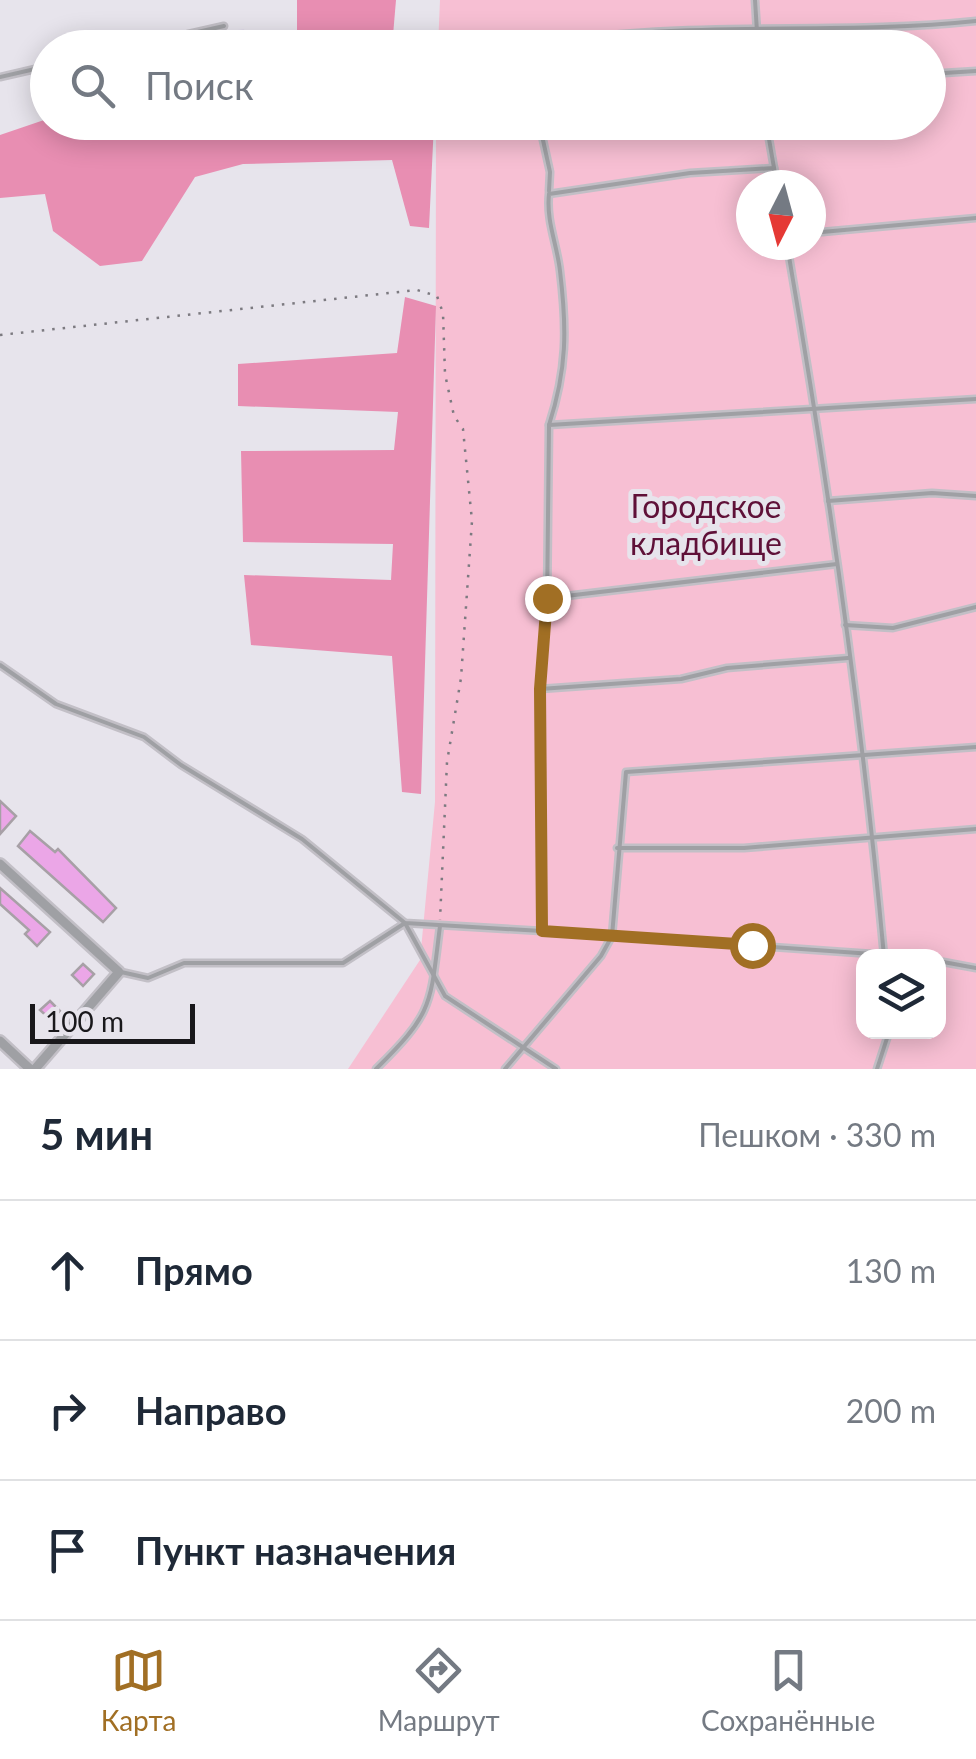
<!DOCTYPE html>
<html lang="ru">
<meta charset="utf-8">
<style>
body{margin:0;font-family:Lato,sans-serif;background:#f2f2f3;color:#1f2937}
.controls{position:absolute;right:30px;bottom:30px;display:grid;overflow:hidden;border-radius:20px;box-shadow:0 5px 25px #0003}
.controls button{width:90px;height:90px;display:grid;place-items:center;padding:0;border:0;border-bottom:2px solid #e0e1e3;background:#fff;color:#1f2937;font:50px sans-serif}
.compass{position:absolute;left:736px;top:170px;width:90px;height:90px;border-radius:50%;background:#fff;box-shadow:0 5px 25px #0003;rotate:186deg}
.scale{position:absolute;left:30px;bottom:25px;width:165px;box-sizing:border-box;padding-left:10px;border:5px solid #19181b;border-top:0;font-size:28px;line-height:35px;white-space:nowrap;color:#19181b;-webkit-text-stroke:8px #e7e4ec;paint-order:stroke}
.stop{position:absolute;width:30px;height:30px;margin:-22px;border:8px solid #a16f24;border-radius:50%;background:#fff}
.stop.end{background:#a16f24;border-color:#fff;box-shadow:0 2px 10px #0008}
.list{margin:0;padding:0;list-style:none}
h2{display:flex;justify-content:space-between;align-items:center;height:130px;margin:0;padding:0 40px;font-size:42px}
h2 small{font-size:32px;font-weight:400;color:#747a83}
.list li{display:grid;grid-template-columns:65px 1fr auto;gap:30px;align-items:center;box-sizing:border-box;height:140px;padding:0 40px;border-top:2px solid #e0e1e3}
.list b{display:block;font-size:38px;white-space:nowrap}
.list em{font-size:32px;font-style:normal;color:#747a83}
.icon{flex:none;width:55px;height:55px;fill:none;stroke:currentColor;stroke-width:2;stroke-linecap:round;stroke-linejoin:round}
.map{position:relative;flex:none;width:976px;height:1069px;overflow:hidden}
.search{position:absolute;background:#fff;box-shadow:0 5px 25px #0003;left:30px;right:30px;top:30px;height:110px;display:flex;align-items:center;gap:25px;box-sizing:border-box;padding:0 35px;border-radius:55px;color:#747a83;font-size:38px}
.sheet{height:550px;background:#fff}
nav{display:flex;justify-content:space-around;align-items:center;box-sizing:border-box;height:140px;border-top:2px solid #e0e1e3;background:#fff;font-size:28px;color:#747a83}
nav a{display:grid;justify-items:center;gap:5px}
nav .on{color:#a16f24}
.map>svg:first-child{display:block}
.built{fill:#e0daea}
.green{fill:#f7bfd3;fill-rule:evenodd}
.forest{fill:#e88eb2}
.building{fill:#eba6e7;stroke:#a7a0a6;stroke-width:2.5}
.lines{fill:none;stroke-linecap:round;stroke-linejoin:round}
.service-casing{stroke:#c2bfc6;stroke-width:9}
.minor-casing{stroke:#c2bfc6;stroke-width:14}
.path{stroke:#7c7a80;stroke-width:2.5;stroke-dasharray:2.5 8;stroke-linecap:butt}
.service{stroke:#9fa0a4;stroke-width:4}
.minor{stroke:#9fa0a4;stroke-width:9}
.route{stroke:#a16f24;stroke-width:12}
.labels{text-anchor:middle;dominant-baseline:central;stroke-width:10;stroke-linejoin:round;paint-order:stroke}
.park-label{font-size:32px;fill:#5f1038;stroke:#e7e4ec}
</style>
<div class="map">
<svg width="976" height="1069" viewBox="0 0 976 1069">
<rect width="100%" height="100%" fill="#e7e4ec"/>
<!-- built -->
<polygon class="built" points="244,29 247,47 189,47 187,39"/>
<!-- green -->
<path class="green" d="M440,0H976V1069H348L420,960L435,802L436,123L928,122V48L438,47ZM751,185H811V245H751ZM864,956H938V1032H864Z"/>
<!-- forest -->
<g class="forest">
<polygon points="297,0 396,0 392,47 297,47"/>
<polygon points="47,119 434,123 429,228 410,226 392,160 243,164 195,177 142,261 100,266 53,231 45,194 0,198 0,135"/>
<polygon points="405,297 436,306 421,794 402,792 392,656 251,645 244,575 391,580 393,544 243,542 241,451 394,450 398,412 238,406 238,364 397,353"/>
</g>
<!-- building -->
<g class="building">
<polygon points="0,801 16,816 0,834"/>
<polygon points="30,831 55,852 58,849 116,908 103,922 18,846"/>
<polygon points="0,888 50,932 37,946 25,934 29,930 0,904"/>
<polygon points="83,964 94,974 83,986 72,975"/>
<polygon points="50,1001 60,1011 51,1020 40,1010"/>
</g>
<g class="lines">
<defs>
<g id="service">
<polyline points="755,0 758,48"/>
<polyline points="127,48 224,26"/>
<path d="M524,48C673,17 825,37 976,21"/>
<polyline points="928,74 976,71"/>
<polyline points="0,77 48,66"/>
<polyline points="539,122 550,172 549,191"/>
<polyline points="766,122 777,185"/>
<polyline points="811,233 976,218"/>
<path d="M787,245C828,481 862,718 884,956"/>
<path d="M549,425C567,369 567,329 560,271C557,244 546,221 549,194L690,173L774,168"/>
<polyline points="828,501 932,493 976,496"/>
<polyline points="549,598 837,564"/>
<polyline points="845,625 893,628 976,607"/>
<polyline points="0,665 56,704 144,737 181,765 302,839 405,923 542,931"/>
<polyline points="540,689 681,679 727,668 848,658"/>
<polyline points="617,848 744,848 976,829"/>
<polyline points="901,956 542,931 540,689 547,608 549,425 976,399"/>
<polyline points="938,961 976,968"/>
<polyline points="121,972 148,978 184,963 343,963 405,923 445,996 556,1069"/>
<path d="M376,1069C434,1012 430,1005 440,926"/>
<polyline points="505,1069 601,956 612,936 626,772 976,747"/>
<polyline points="877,1069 889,1032"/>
</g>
<g id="minor">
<polyline points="0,864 119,972 35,1069"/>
<polyline points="0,1041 30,1069"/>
</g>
</defs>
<!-- service casing -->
<use href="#service" class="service-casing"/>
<!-- minor casing -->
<use href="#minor" class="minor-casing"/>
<!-- path -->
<polyline class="path" points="0,335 417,290 437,296 443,313 445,374 454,416 463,429 472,521 461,678 447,762 440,920"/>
<!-- service -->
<use href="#service" class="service"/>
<!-- minor -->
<use href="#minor" class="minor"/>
</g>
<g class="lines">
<!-- route -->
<polyline class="route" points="547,598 540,689 542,931 752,945"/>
</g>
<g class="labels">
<!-- park labels -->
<g class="park-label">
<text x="706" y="505">Городское<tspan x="706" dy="37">кладбище</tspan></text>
</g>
</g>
</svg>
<div class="controls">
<button><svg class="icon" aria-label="layers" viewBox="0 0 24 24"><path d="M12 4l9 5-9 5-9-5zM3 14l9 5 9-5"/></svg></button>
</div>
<svg class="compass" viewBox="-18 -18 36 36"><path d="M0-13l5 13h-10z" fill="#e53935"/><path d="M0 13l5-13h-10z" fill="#747a83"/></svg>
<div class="scale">100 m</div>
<div class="stop" style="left:752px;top:945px"></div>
<div class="stop end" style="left:547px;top:598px"></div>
<div class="search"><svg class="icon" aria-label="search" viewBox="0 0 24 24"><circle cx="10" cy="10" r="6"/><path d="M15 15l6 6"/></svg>Поиск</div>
</div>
<section class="sheet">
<h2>5 мин<small>Пешком · 330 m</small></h2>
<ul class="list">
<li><svg class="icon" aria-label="ahead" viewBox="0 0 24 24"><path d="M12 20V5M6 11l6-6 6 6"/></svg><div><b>Прямо</b></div><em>130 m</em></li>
<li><svg class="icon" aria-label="right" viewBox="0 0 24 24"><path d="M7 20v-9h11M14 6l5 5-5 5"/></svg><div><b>Направо</b></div><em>200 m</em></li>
<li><svg class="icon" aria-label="arrive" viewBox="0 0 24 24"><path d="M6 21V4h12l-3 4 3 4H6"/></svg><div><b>Пункт назначения</b></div></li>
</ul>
</section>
<nav>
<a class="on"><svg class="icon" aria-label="map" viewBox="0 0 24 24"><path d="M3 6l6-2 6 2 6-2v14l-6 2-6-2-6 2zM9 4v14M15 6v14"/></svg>Карта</a>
<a><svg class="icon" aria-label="directions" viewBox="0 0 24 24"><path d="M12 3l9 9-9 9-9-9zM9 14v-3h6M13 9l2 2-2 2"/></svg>Маршрут</a>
<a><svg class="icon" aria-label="saved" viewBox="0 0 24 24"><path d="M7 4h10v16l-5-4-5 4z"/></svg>Сохранённые</a>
</nav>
